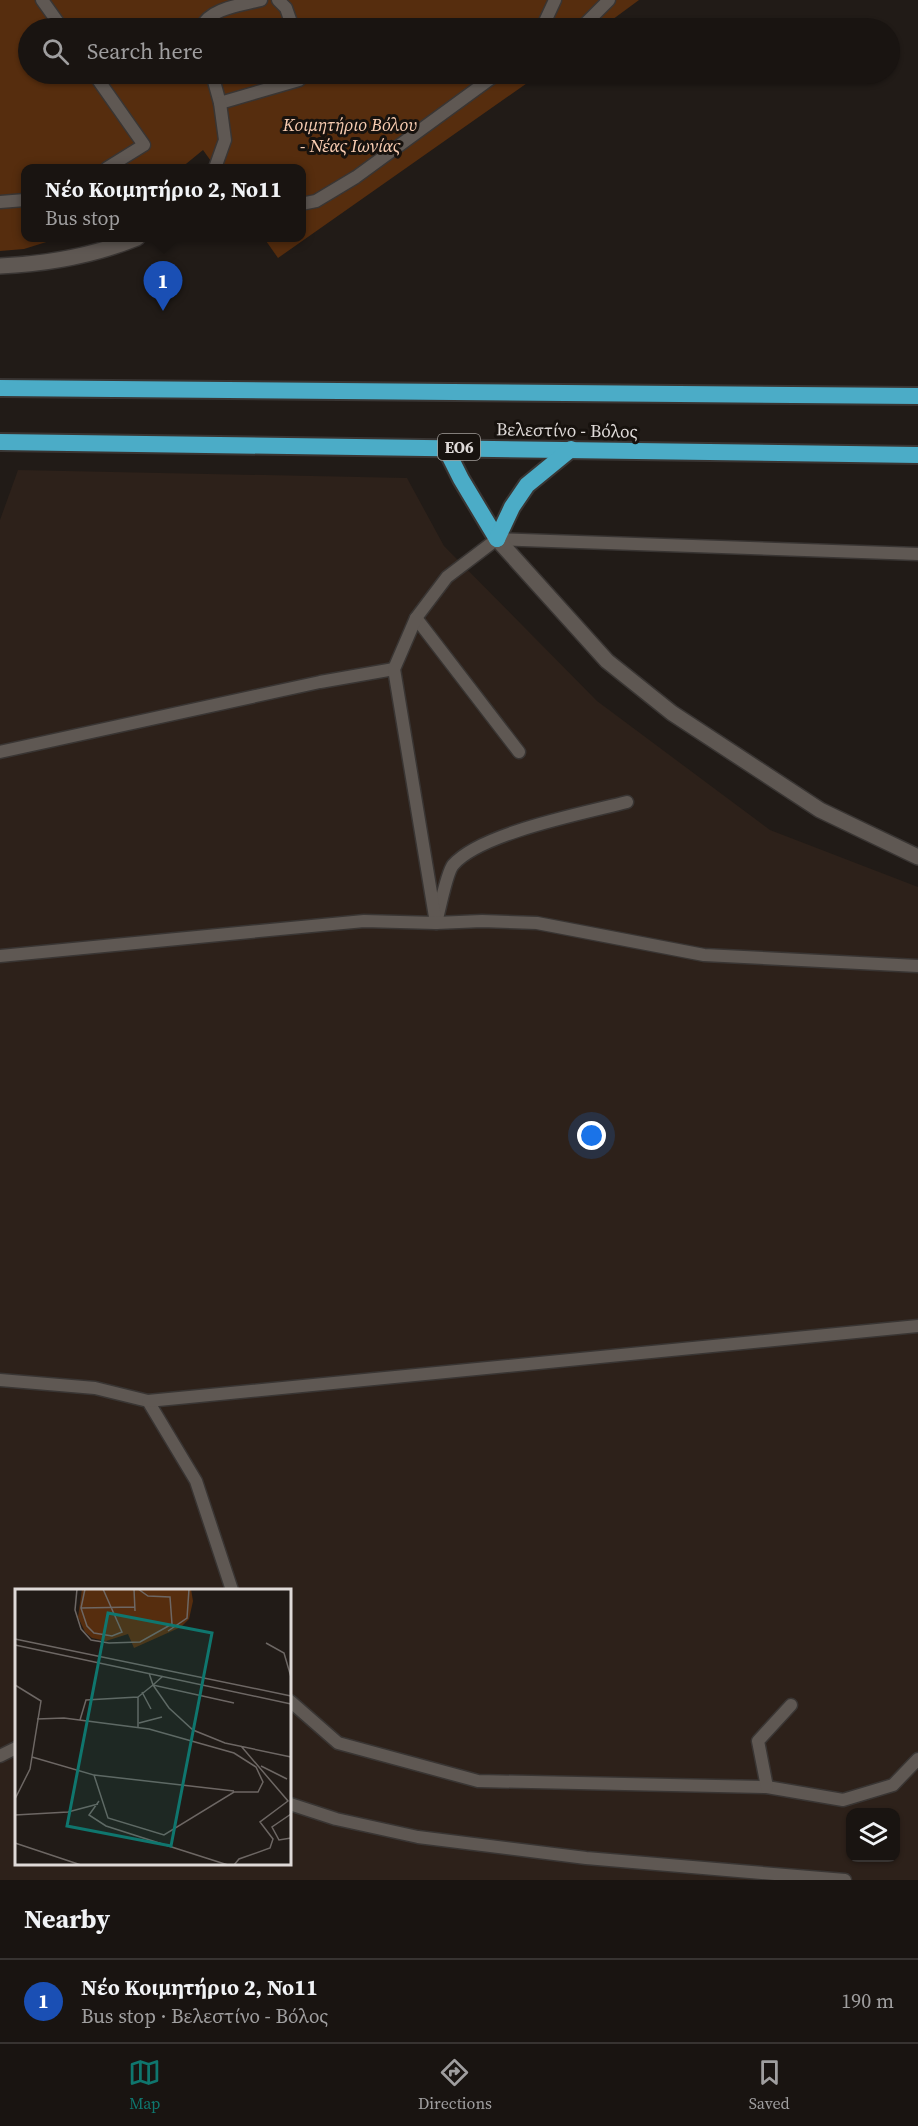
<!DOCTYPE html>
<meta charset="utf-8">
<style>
body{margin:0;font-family:"Source Serif 4",serif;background:#26211f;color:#f1f3f6}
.controls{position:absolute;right:18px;bottom:18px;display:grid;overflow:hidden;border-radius:12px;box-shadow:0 2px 4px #0004}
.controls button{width:54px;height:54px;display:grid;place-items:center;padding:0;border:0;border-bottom:2px solid #373331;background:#191411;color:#f1f3f6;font:30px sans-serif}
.you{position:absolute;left:592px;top:1136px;width:21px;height:21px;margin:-15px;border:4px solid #fff;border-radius:50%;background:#1a73e8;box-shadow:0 0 0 9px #1a73e833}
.badge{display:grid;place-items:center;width:39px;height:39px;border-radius:50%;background:#0f766e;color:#fff;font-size:20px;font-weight:700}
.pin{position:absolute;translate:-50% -50px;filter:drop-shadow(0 2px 3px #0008)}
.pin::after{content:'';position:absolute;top:32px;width:21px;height:18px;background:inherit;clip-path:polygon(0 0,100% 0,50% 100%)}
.popup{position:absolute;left:21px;top:164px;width:285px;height:78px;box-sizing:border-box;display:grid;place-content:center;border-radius:12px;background:#191411;filter:drop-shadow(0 2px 4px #0005);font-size:20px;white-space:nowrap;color:#9f9e9f}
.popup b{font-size:22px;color:#f1f3f6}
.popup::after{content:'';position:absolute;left:50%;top:100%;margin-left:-12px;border:12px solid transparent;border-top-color:#191411}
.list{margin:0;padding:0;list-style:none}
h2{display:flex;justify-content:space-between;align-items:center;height:78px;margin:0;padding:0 24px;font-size:26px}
h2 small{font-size:20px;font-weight:400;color:#9f9e9f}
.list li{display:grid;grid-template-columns:39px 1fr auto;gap:18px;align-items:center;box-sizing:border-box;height:84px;padding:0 24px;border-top:2px solid #373331}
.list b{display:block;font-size:22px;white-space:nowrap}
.list p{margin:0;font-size:20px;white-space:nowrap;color:#9f9e9f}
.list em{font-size:20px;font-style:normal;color:#9f9e9f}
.icon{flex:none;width:33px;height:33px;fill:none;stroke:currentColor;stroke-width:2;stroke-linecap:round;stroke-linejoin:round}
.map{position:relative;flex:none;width:918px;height:1880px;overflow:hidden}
.search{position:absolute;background:#191411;box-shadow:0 2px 4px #0004;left:18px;right:18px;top:18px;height:66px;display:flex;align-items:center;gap:15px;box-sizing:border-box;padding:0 21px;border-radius:33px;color:#9f9e9f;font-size:22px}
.sheet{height:162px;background:#191411}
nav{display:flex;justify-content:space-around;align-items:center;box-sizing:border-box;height:84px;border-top:2px solid #373331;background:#191411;font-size:16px;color:#9f9e9f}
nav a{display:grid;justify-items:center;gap:3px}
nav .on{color:#0f766e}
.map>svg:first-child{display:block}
.built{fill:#2d211a;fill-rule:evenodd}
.green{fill:#562d0e}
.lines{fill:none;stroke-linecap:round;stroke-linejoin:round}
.service-casing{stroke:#393533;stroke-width:15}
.tertiary-casing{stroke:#393533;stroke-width:18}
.trunk-casing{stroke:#393533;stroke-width:20}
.service{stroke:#5f5853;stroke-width:12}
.tertiary{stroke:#5f5853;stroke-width:15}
.trunk{stroke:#4bacc7;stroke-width:16}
.labels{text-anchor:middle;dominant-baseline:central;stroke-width:6;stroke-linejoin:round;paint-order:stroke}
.shield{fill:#17120e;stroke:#a39e9b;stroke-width:1.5}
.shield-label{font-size:16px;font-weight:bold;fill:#dfdad8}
.park-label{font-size:18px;font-style:italic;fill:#f8ccb1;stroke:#17120e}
.street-label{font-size:18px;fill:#dfdad8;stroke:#17120e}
.inset-road{fill:none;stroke:#6d6764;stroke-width:1.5}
.view{fill:#0f766e;fill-opacity:0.15;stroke:#0f766e;stroke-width:3}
.inset-edge{fill:none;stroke:#dfdad8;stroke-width:3}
</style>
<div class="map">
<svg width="918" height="1880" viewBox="0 0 918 1880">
<rect width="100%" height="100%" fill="#211b17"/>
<!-- built -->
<path class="built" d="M18,470L407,478L444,546L597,701L770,830L918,887V1880H0V520ZM16,1590H290V1864H16ZM850,1812H896V1858H850Z"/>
<!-- green -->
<polygon class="green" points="0,0 639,0 601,28 28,28 28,74 540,74 278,258 264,238 301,238 301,168 216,168 203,150 181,168 25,168 25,238 59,238 24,249 0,251"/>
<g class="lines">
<defs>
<g id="service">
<polyline points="42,0 62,28"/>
<polyline points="278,0 286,8 293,28"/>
<path d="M201,28C209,8 242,5 261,0"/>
<polyline points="542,28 555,0"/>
<polyline points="581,28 609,0"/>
<polyline points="94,74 144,145 107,168"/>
<polyline points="212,74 220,103 299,80 305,74"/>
<polyline points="215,168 225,140 220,103"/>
<polyline points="0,202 25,200"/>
<polyline points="301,204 316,201 356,177 497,74"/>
<polyline points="416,618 519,752"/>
<polyline points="0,752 320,682 394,669"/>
<path d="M437,919C440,907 447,872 453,865C480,833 585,813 627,802"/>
<polyline points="436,923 394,669 416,618 447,577 497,539 918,554"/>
<polyline points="0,956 364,921 436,923 482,921 537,923 704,955 918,966"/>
<polyline points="0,1380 95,1388 148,1401 196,1481 232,1590"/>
<polyline points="148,1401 918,1326"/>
<polyline points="290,1701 338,1743 478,1781 767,1787 843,1800 893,1785 918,1759"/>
<polyline points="0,1756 16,1748"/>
<polyline points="767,1787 758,1741 791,1705"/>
<polyline points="290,1804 336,1819 418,1837 586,1858 845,1880"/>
</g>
<g id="tertiary">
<path d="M0,266C45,264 95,255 137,238"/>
<polyline points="497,539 607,661 672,713 820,810 918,857"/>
</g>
<g id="trunk">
<polyline points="0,388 918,396"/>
<polyline points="0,442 918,455"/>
<polyline points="445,447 461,479 497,539"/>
<polyline points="497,539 512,507 527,485 571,449"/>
</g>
</defs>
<!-- service casing -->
<use href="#service" class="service-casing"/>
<!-- tertiary casing -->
<use href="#tertiary" class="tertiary-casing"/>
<!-- trunk casing -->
<use href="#trunk" class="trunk-casing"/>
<!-- service -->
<use href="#service" class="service"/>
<!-- tertiary -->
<use href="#tertiary" class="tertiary"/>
<!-- trunk -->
<use href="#trunk" class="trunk"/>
</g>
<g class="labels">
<!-- shield labels -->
<rect class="shield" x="438" y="434" width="42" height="26" rx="4.5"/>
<g class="shield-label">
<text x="459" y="447">ΕΟ6</text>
</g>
<!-- park labels -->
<g class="park-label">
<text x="350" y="124">Κοιμητήριο Βόλου<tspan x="350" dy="21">- Νέας Ιωνίας</tspan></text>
</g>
<!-- street labels -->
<g class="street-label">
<text transform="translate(567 430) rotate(1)">Βελεστίνο - Βόλος</text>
</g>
</g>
<!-- overview -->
<g transform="translate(15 1589)">
<rect width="276" height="276" fill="#211b17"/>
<path d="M67,0H176L178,12L174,30L166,38L119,59L113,45L91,52L77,49L70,43L63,28Z" fill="#562d0e"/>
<path class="inset-road" d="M62,0L60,21L66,40L76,51L94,54L125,53L157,35L155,8L133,7L123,0M70,0L66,19L72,37L79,44L97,47L107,43L88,0M119,0L120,22M66,19L120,18M153,42L172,29L174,0M0,50L276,107M251,54L269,64L276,88M0,56L276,115M134,84L138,96L148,87M0,96L26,112L15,180L0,210M138,96L154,119L178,141L210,154L276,168M127,103L136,120M65,131L71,111L123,108M124,134L147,128M123,138V108L138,96L219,114M17,168L79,186L93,229L149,246L219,203H243L248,193L241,178L219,164L134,140L49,129L22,130M246,177L272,190M79,186L219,202M84,212L74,226L91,237L213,276M276,225L257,238L264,251L276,249M0,226L53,223L83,215M0,254L66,276M219,276L224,270L255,259L258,250L245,233L273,212L226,157"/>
<path class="view" d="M93,24L197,44L156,257L52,237Z"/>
<rect width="276" height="276" class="inset-edge"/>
</g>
</svg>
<div class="controls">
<button><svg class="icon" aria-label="layers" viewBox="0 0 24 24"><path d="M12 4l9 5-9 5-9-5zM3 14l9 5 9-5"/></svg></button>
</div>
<div class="you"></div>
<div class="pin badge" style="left:163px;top:311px;background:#1a4fb4">1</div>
<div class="popup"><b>Νέο Κοιμητήριο 2, Νο11</b>Bus stop</div>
<div class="search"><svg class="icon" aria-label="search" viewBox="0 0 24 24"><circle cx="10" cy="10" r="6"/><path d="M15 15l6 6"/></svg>Search here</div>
</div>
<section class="sheet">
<h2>Nearby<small></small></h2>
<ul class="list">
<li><span class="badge" style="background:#1a4fb4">1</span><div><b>Νέο Κοιμητήριο 2, Νο11</b><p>Bus stop · Βελεστίνο - Βόλος</p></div><em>190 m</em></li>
</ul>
</section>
<nav>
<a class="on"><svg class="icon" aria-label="map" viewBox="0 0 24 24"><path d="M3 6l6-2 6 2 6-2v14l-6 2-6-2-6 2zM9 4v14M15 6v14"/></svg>Map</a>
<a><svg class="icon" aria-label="directions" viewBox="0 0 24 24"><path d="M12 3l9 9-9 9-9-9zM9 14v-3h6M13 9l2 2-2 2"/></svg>Directions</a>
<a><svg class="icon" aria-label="saved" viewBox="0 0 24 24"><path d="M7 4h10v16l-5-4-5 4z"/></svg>Saved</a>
</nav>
